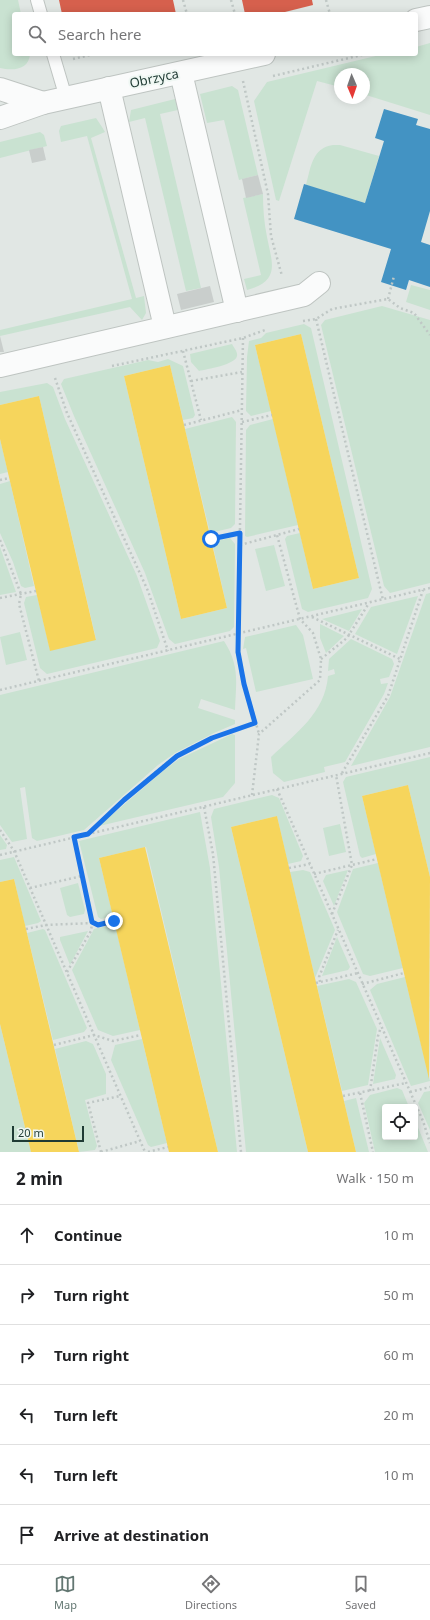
<!DOCTYPE html>
<meta charset="utf-8">
<style>
body{margin:0;font-family:"Noto Sans",sans-serif;background:#f6f6f6;color:#202124}
.controls{position:absolute;right:12px;bottom:12px;display:grid;overflow:hidden;border-radius:4px;box-shadow:0 2px 10px #0003}
.controls button{width:36px;height:36px;display:grid;place-items:center;padding:0;border:0;border-bottom:1px solid #e0e0e0;background:#fff;color:#202124;font:20px sans-serif}
.compass{position:absolute;left:334px;top:68px;width:36px;height:36px;border-radius:50%;background:#fff;box-shadow:0 2px 10px #0003;rotate:178deg}
.scale{position:absolute;left:12px;bottom:10px;width:72px;box-sizing:border-box;padding-left:4px;border:2px solid #1f3b34;border-top:0;font-size:11px;line-height:14px;white-space:nowrap;color:#1f3b34;-webkit-text-stroke:3px #eff7f3;paint-order:stroke}
.stop{position:absolute;width:12px;height:12px;margin:-9px;border:3px solid #1a73e8;border-radius:50%;background:#fff}
.stop.end{background:#1a73e8;border-color:#fff;box-shadow:0 1px 4px #0008}
.list{margin:0;padding:0;list-style:none}
h2{display:flex;justify-content:space-between;align-items:center;height:52px;margin:0;padding:0 16px;font-size:17px}
h2 small{font-size:13px;font-weight:400;color:#757577}
.list li{display:grid;grid-template-columns:26px 1fr auto;gap:12px;align-items:center;box-sizing:border-box;height:60px;padding:0 16px;border-top:1px solid #e0e0e0}
.list b{display:block;font-size:15px;white-space:nowrap}
.list em{font-size:13px;font-style:normal;color:#757577}
.icon{flex:none;width:22px;height:22px;fill:none;stroke:currentColor;stroke-width:2;stroke-linecap:round;stroke-linejoin:round}
.map{position:relative;flex:none;width:430px;height:1152px;overflow:hidden}
.search{position:absolute;background:#fff;box-shadow:0 2px 10px #0003;left:12px;right:12px;top:12px;height:44px;display:flex;align-items:center;gap:10px;box-sizing:border-box;padding:0 14px;border-radius:4px;color:#757577;font-size:15px}
.sheet{height:412px;background:#fff}
nav{display:flex;justify-content:space-around;align-items:center;box-sizing:border-box;height:56px;border-top:1px solid #e0e0e0;background:#fff;font-size:11px;color:#757577}
nav a{display:grid;justify-items:center;gap:2px}
nav .on{color:#637772}
.map>svg:first-child{display:block}
.green{fill:#c9e2d1}
.homes{fill:#f6d55c}
.shops{fill:#d6604d}
.schools{fill:#4393c3}
.building{fill:#c9cecc}
.lines{fill:none;stroke-linecap:round;stroke-linejoin:round}
.service-casing{stroke:#bec4c1;stroke-width:14}
.minor-casing{stroke:#bec4c1;stroke-width:24}
.path{stroke:#bfc7c5;stroke-width:2.5;stroke-dasharray:2 3;stroke-linecap:butt}
.service{stroke:#fafbfb;stroke-width:12}
.minor{stroke:#fafbfb;stroke-width:22}
.route{stroke:#1a73e8;stroke-width:5}
.labels{text-anchor:middle;dominant-baseline:central;stroke-width:4;stroke-linejoin:round;paint-order:stroke}
.street-label{font-size:13px;fill:#1f3b34;stroke:#eff7f3}
</style>
<div class="map">
<svg width="430" height="1152" viewBox="0 0 430 1152">
<rect width="100%" height="100%" fill="#e1e7e4"/>
<!-- green -->
<g class="green">
<path d="M0,0H18L21,14H14V54H30C29,70 13,71 0,68Z"/>
<polygon points="430,43 430,115 366,95 370,81 364,79 364,74 340,74 340,87 317,81 279,201 276,200 254,101 267,82 384,54 416,54 416,47"/>
<polygon points="232,86 238,90 258,175 239,180 224,120 207,123 200,94"/>
<polygon points="175,99 178,110 160,114 201,288 186,291 145,118 129,122 131,110"/>
<polygon points="96,118 102,127 105,132 91,138 136,298 144,296 146,313 142,320 130,307 0,336 0,330 132,299 87,136 61,142 59,131 61,126"/>
<polygon points="40,132 44,135 47,146 0,158 0,142"/>
<path d="M333,145H340L379,156L365,203L306,185C311,167 312,148 333,145Z"/>
<path d="M263,194C263,208 264,223 267,237C272,263 281,281 247,290L244,279L261,275L243,198Z"/>
<polygon points="411,285 430,290 430,310 406,302"/>
<polygon points="382,306 430,320 430,583 390,593 384,586 321,325 325,320"/>
<polygon points="304,324 311,328 372,589 368,598 308,612 302,609 285,539 287,536 300,533 313,589 359,578 301,334 255,345 271,411 251,416 246,411 247,357 249,341 261,338 266,333"/>
<path d="M232,344C234,348 238,352 237,356C235,365 207,369 199,371L191,362L190,354Z"/>
<polygon points="168,359 183,366 195,415 193,418 183,420 170,365 124,376 181,619 227,608 212,542 230,538 235,544 234,627 230,631 175,644 169,639 145,573 74,416 61,384 64,379 148,360 158,362"/>
<polygon points="47,383 53,387 65,419 137,576 160,641 157,648 47,674 40,668 24,603 26,597 37,595 50,650 96,639 39,396 0,405 0,392"/>
<polygon points="232,417 236,422 235,524 231,528 210,533 185,429"/>
<polygon points="273,419 298,525 247,537 245,536 246,430 250,425"/>
<polygon points="0,439 8,472 0,474"/>
<polygon points="10,481 34,586 25,588 21,586 13,562 0,533 0,484"/>
<polygon points="274,545 285,586 266,591 255,549"/>
<polygon points="0,547 16,592 0,595"/>
<polygon points="430,593 430,747 351,766 390,697 426,594"/>
<polygon points="418,596 397,654 355,634 371,607"/>
<polygon points="362,609 349,631 322,619"/>
<polygon points="320,624 344,636 326,653 320,638"/>
<polygon points="296,625 303,635 313,679 256,692 246,648 243,649 245,637"/>
<polygon points="20,632 27,660 6,665 0,637"/>
<path d="M351,639L392,659L394,664L389,677L380,679L381,684L388,683L384,694L345,762L324,767L325,772L284,782L273,773L271,757C296,733 325,713 328,676L335,674L334,669L328,671L329,659Z"/>
<path d="M224,641C240,666 236,682 235,710L201,699L198,708L235,720V724L214,733L175,753L158,765L84,830L37,841L32,838L25,787L20,788L27,839L12,842L0,825V695Z"/>
<polygon points="232,734 235,735 235,783 223,797 99,826 163,771 179,759"/>
<polygon points="430,757 430,877 408,785 362,796 376,854 362,858 360,856 343,782 346,777"/>
<polygon points="272,795 279,798 303,856 301,861 288,864 277,816 231,827 308,1152 246,1152 219,867 211,817 214,809"/>
<polygon points="200,812 210,868 237,1152 218,1152 146,847 99,858 113,916 101,919 98,917 79,841"/>
<polygon points="340,824 346,852 329,856 323,828"/>
<polygon points="0,835 7,845 6,849 0,850"/>
<polygon points="14,857 41,921 38,923 25,926 14,879 0,882 0,860"/>
<polygon points="378,863 403,968 370,976 363,974 337,912 353,869"/>
<polygon points="303,870 310,872 335,930 315,978 290,872"/>
<polygon points="348,870 334,906 323,881 326,875"/>
<polygon points="78,883 85,910 84,914 70,917 67,915 60,888"/>
<polygon points="115,924 140,1030 113,1036 98,1030 72,970 94,929"/>
<polygon points="43,929 45,930 87,1028 84,1032 53,1040 27,933"/>
<polygon points="88,931 70,965 60,940 60,937"/>
<polygon points="337,937 350,967 348,970 322,976"/>
<polygon points="405,977 430,1081 411,1086 370,990 377,984"/>
<polygon points="349,979 356,982 377,1029 368,1085 342,1091 317,986"/>
<polygon points="0,1024 31,1152 0,1152"/>
<polygon points="380,1038 396,1075 395,1079 373,1084"/>
<polygon points="142,1039 167,1143 151,1147 148,1145 111,1060 115,1045"/>
<polygon points="86,1041 93,1044 106,1074 106,1094 85,1100 97,1146 95,1150 79,1152 55,1049"/>
<polygon points="397,1088 402,1090 409,1107 385,1107 385,1137 415,1137 415,1120 428,1152 375,1152 364,1103 370,1095"/>
<polygon points="430,1091 430,1130 418,1103 424,1092"/>
<polygon points="356,1098 369,1152 356,1152 344,1101"/>
</g>
<!-- homes -->
<g class="homes">
<polygon points="301,334 359,578 313,589 255,345"/>
<polygon points="170,365 227,608 181,619 124,376"/>
<polygon points="39,396 96,640 50,651 0,439 0,405"/>
<polygon points="408,785 430,877 429,1079 362,796"/>
<polygon points="277,816 315,978 356,1152 308,1152 231,827"/>
<polygon points="145,847 218,1152 169,1152 99,858"/>
<polygon points="14,879 26,929 79,1152 31,1152 0,1024 0,882"/>
</g>
<!-- shops -->
<g class="shops">
<polygon points="59,0 173,0 176,14 62,14"/>
<polygon points="242,0 312,0 313,5 277,14 245,14"/>
</g>
<!-- schools -->
<polygon class="schools" points="384,109 418,119 416,125 430,129 430,211 421,242 430,245 430,287 409,280 406,290 381,282 391,249 294,219 304,184 365,203 384,141 375,138"/>
<!-- building -->
<g class="building">
<polygon points="43,147 46,160 32,163 29,150"/>
<polygon points="258,175 263,194 246,198 242,179"/>
<polygon points="210,286 214,302 181,310 177,294"/>
<polygon points="0,336 4,352 0,352"/>
</g>
<g class="lines">
<defs>
<g id="service">
<polyline points="37,0 41,14"/>
<polyline points="53,54 66,98"/>
</g>
<g id="minor">
<polyline points="416,20 430,17"/>
<polyline points="181,73 237,311"/>
<polyline points="109,88 165,327"/>
<polyline points="0,89 43,103"/>
<polyline points="0,118 43,103 264,54"/>
<polyline points="0,366 304,295 319,283"/>
</g>
</defs>
<!-- service casing -->
<use href="#service" class="service-casing"/>
<!-- minor casing -->
<use href="#minor" class="minor-casing"/>
<!-- path -->
<g class="path">
<polyline points="183,0 187,14"/>
<polyline points="231,0 235,14"/>
<polyline points="326,0 330,14"/>
<polyline points="73,59 94,54"/>
<polyline points="273,76 366,54"/>
<polyline points="243,81 268,194 271,236 282,276"/>
<polyline points="388,299 394,276"/>
<polyline points="316,319 383,600"/>
<polyline points="303,321 316,319 332,309 388,299 400,308 414,313 430,335"/>
<polyline points="243,338 238,652 245,684 259,734"/>
<polyline points="183,351 201,420"/>
<polyline points="112,366 243,338 265,330"/>
<polyline points="55,378 67,413 148,591 168,651"/>
<polyline points="191,381 242,372"/>
<polyline points="242,422 272,415"/>
<polyline points="184,425 242,410"/>
<polyline points="0,480 9,478"/>
<polyline points="211,539 240,533"/>
<polyline points="0,540 21,594 19,604 39,681"/>
<polyline points="240,545 299,529"/>
<polyline points="0,598 36,591"/>
<polyline points="312,617 400,659"/>
<polyline points="321,659 347,638 369,603"/>
<polyline points="0,690 430,588"/>
<polyline points="342,773 388,696 423,590"/>
<polyline points="277,789 423,1121 430,1143"/>
<polyline points="252,795 259,734 320,680 321,659 313,633 300,619 277,535"/>
<polyline points="204,807 213,854 241,1152"/>
<polyline points="0,830 14,851 145,1152"/>
<path d="M88,833C116,807 145,779 176,756C200,740 229,732 255,723"/>
<polyline points="0,855 430,753"/>
<polyline points="289,868 310,864"/>
<polyline points="314,874 377,859"/>
<polyline points="30,888 82,876"/>
<polyline points="332,914 352,865 336,775"/>
<polyline points="26,929 46,925 92,923 98,925 114,921"/>
<polyline points="67,972 91,931 92,923 74,837"/>
<polyline points="320,982 319,977 338,930"/>
<polyline points="316,983 358,973"/>
<polyline points="362,984 404,973"/>
<polyline points="54,1045 94,1035 113,1041 141,1035"/>
<polyline points="370,1091 378,1036 381,1027"/>
<polyline points="410,1092 430,1087"/>
<polyline points="360,1093 373,1152"/>
<polyline points="343,1096 406,1083"/>
<polyline points="101,1152 88,1103 120,1096"/>
<polyline points="101,1152 140,1141"/>
<polyline points="148,1152 168,1147"/>
</g>
<!-- service -->
<use href="#service" class="service"/>
<!-- minor -->
<use href="#minor" class="minor"/>
</g>
<g class="lines">
<!-- route -->
<polyline class="route" points="114,921 98,925 92,922 74,837 88,834 124,800 177,756 212,738 255,723 244,684 238,652 240,533 211,539"/>
</g>
<g class="labels">
<!-- street labels -->
<g class="street-label">
<text transform="translate(154 78) rotate(-12)">Obrzyca</text>
</g>
</g>
</svg>
<div class="controls">
<button><svg class="icon" aria-label="locate" viewBox="0 0 24 24"><circle cx="12" cy="12" r="6"/><path d="M12 2v4M12 18v4M2 12h4M18 12h4"/></svg></button>
</div>
<svg class="compass" viewBox="-18 -18 36 36"><path d="M0-13l5 13h-10z" fill="#e53935"/><path d="M0 13l5-13h-10z" fill="#757577"/></svg>
<div class="scale">20 m</div>
<div class="stop" style="left:211px;top:539px"></div>
<div class="stop end" style="left:114px;top:921px"></div>
<div class="search"><svg class="icon" aria-label="search" viewBox="0 0 24 24"><circle cx="10" cy="10" r="6"/><path d="M15 15l6 6"/></svg>Search here</div>
</div>
<section class="sheet">
<h2>2 min<small>Walk · 150 m</small></h2>
<ul class="list">
<li><svg class="icon" aria-label="ahead" viewBox="0 0 24 24"><path d="M12 20V5M6 11l6-6 6 6"/></svg><div><b>Continue</b></div><em>10 m</em></li>
<li><svg class="icon" aria-label="right" viewBox="0 0 24 24"><path d="M7 20v-9h11M14 6l5 5-5 5"/></svg><div><b>Turn right</b></div><em>50 m</em></li>
<li><svg class="icon" aria-label="right" viewBox="0 0 24 24"><path d="M7 20v-9h11M14 6l5 5-5 5"/></svg><div><b>Turn right</b></div><em>60 m</em></li>
<li><svg class="icon" aria-label="left" viewBox="0 0 24 24"><path d="M17 20v-9H6M10 6l-5 5 5 5"/></svg><div><b>Turn left</b></div><em>20 m</em></li>
<li><svg class="icon" aria-label="left" viewBox="0 0 24 24"><path d="M17 20v-9H6M10 6l-5 5 5 5"/></svg><div><b>Turn left</b></div><em>10 m</em></li>
<li><svg class="icon" aria-label="arrive" viewBox="0 0 24 24"><path d="M6 21V4h12l-3 4 3 4H6"/></svg><div><b>Arrive at destination</b></div></li>
</ul>
</section>
<nav>
<a class="on"><svg class="icon" aria-label="map" viewBox="0 0 24 24"><path d="M3 6l6-2 6 2 6-2v14l-6 2-6-2-6 2zM9 4v14M15 6v14"/></svg>Map</a>
<a><svg class="icon" aria-label="directions" viewBox="0 0 24 24"><path d="M12 3l9 9-9 9-9-9zM9 14v-3h6M13 9l2 2-2 2"/></svg>Directions</a>
<a><svg class="icon" aria-label="saved" viewBox="0 0 24 24"><path d="M7 4h10v16l-5-4-5 4z"/></svg>Saved</a>
</nav>
